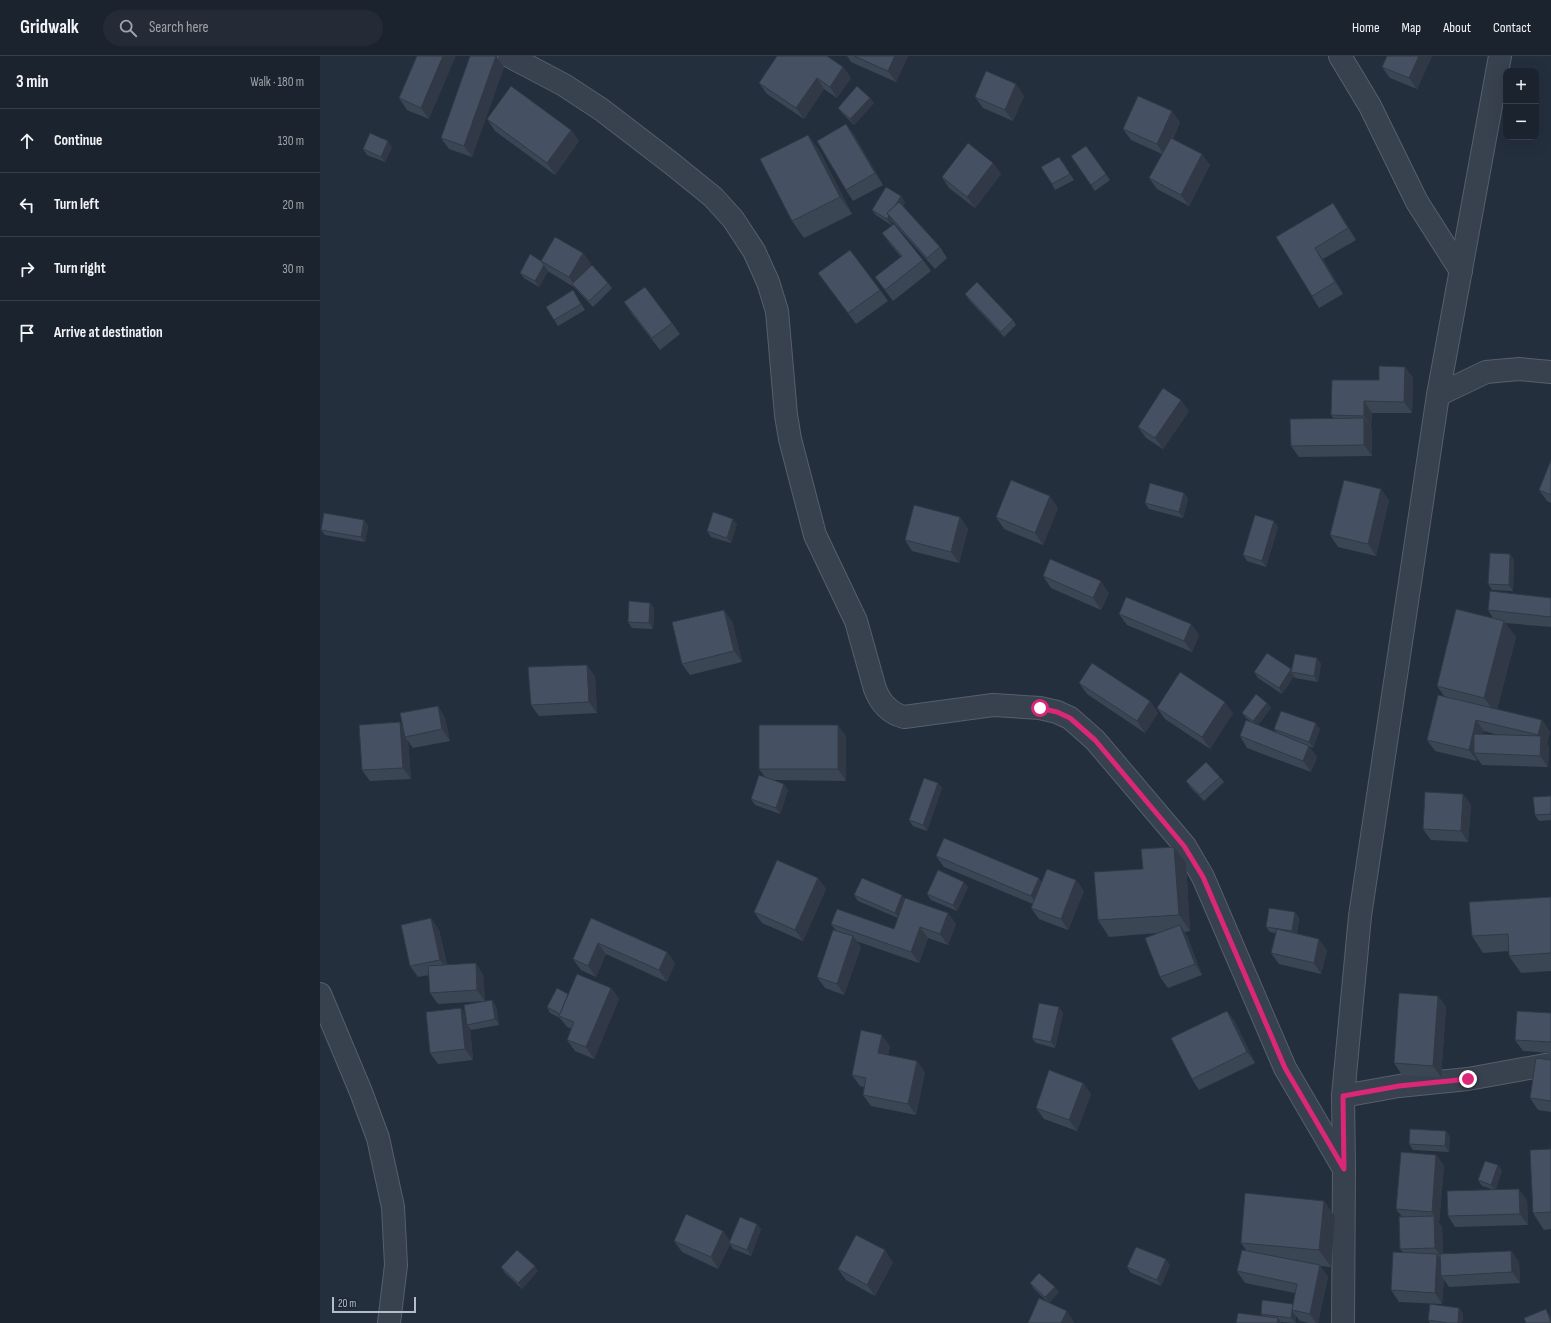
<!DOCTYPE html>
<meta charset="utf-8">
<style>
body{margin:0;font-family:"Sofia Sans Condensed",sans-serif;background:#242b36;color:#f1f3f6}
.controls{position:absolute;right:12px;top:12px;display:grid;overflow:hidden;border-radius:8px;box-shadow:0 4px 16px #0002}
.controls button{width:36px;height:36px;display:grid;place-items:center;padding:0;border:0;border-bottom:1px solid #39404a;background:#1b232e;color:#f1f3f6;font:20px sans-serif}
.scale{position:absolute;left:12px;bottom:10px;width:84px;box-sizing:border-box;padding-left:4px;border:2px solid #b4bcc9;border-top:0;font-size:11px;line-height:14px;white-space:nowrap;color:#b4bcc9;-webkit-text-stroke:3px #1d2633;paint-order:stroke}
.stop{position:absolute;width:12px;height:12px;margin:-9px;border:3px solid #db2777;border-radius:50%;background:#fff}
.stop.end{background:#db2777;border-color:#fff;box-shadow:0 1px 4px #0008}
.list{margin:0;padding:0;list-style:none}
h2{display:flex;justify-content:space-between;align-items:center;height:52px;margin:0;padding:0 16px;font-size:17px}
h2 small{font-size:13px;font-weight:400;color:#a0a4aa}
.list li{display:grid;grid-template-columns:26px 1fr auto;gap:12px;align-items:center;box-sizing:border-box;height:64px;padding:0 16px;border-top:1px solid #39404a}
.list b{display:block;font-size:15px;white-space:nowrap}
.list em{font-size:13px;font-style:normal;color:#a0a4aa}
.icon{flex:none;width:22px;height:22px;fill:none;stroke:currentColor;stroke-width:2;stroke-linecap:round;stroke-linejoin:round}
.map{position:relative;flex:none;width:1231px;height:1267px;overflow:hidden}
header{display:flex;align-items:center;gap:24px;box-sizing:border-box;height:56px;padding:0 20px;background:#1b232e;border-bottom:1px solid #39404a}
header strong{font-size:19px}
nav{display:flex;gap:22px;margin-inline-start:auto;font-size:14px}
.search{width:280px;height:36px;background:#242b36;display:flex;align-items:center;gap:10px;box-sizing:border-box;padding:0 14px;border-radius:22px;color:#a0a4aa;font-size:15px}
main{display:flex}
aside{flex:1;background:#1b232e}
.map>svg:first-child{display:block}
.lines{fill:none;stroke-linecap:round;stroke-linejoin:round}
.minor-casing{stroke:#565f6c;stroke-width:24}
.minor{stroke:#38414e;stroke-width:22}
.wall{fill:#3b4654;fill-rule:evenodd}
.shaded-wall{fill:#303945}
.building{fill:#455162;stroke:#303945}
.route{stroke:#db2777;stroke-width:5}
</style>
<header>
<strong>Gridwalk</strong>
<div class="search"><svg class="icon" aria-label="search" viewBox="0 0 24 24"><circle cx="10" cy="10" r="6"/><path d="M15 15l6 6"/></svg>Search here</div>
<nav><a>Home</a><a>Map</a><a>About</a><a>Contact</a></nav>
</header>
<main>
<aside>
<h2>3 min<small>Walk · 180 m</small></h2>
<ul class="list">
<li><svg class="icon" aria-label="ahead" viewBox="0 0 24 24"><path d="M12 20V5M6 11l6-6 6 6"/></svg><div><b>Continue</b></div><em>130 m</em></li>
<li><svg class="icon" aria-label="left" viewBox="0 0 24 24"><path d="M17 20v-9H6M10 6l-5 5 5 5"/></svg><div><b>Turn left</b></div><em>20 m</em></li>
<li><svg class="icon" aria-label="right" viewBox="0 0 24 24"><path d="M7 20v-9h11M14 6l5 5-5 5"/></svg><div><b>Turn right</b></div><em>30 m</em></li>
<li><svg class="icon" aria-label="arrive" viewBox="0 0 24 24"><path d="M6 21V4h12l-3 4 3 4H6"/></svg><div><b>Arrive at destination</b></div></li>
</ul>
</aside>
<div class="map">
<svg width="1231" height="1267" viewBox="0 0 1231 1267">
<rect width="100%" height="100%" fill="#242f3e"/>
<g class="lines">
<defs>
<g id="minor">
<path d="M189,0L244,29L282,54L351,107L393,141L413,163L434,195L448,226L457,255L466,359L470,383L495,479L536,565L555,633C560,646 569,657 584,661L673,649L720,652L737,656L750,662L775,684L865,790L883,821L965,1012L1024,1113"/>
<polyline points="1020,0 1050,50 1097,146 1141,215"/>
<polyline points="1118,339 1166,316 1199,313 1231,316"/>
<polyline points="0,938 41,1036 58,1082 73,1151 76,1209 69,1267"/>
<polyline points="1023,1040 1079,1030 1148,1023 1231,1008"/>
<polyline points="1023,1267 1024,1113 1023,1040 1040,860 1118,339 1180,0"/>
</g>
</defs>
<!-- minor casing -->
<use href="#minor" class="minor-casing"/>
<!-- minor -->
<use href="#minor" class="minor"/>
</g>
<!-- wall -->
<g class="wall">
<polygon points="97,0 109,63 87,54 79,42"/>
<polygon points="176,0 184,11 152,101 129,93 121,82"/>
<polygon points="527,0 588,0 576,26 531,6"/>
<polygon points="1112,0 1097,33 1070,22 1062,11"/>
<polygon points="523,11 531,22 517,42 504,33 484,63 447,38 439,27"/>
<polygon points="704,40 693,65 663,52 655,41"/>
<polygon points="550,42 554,47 534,69 522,57 518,52"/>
<polygon points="167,63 251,74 259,85 235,119 175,75"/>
<polygon points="860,66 853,83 890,109 869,150 837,133 829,122 842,98 811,84 803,73"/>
<polygon points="526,68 534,79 563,129 533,145 526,134"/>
<polygon points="488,79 500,96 532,158 484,182 472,165"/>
<polygon points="766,90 790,124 775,135 751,100"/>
<polygon points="72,91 65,106 47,99 43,93"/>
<polygon points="743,106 754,124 735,134 732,128"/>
<polygon points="673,107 681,118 655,152 629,132 622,121"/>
<polygon points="581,140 585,146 583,150 620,191 627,202 615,213 573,166 571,169 556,159 552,154"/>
<polygon points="1021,159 1036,184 1003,203 1023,238 999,252 992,240 956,181"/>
<polygon points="562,177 603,204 611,215 573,245 555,221 581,201 570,188"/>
<polygon points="263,197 271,208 268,213 288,227 292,232 273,251 254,231 229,216 228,215 219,231 204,222 200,217 221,205"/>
<polygon points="498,217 560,234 568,245 536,268"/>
<polygon points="253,234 265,254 238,270 226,251"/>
<polygon points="645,238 693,264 696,269 684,281 649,244"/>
<polygon points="304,246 352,267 360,278 340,294 312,258"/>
<polygon points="1085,311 1093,322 1092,357 1052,357 1051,371 1052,373 1052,400 979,401 971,390 1013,362 1011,359 1059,324"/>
<polygon points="869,355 843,393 826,382 818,371"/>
<polygon points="1231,404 1231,447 1227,445 1219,434"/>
<polygon points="864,437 868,443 863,462 829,453 825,447"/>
<polygon points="1069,444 1056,500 1018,491 1010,479"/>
<polygon points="738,452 723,489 684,473 676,461"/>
<polygon points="640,461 648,473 639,507 592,495 585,484"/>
<polygon points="44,464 48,470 45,486 5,479 1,474"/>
<polygon points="417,468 411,487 391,481 387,475"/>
<polygon points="958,471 946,511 927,505 923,499"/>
<polygon points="1190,498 1194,504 1193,535 1172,534 1168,528"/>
<polygon points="723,520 789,537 781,554 731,532"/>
<path d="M1231,542V571L1185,567L1196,581L1177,653L1222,664L1230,676L1227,688L1229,691L1228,711L1162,709L1158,703L1157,705L1115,695L1107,684L1124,640L1117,630L1173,562L1168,554ZM1164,675L1178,679L1163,678Z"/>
<polygon points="330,547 334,552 333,573 312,572 308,566"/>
<polygon points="799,558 871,568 879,579 872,596 807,569"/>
<polygon points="412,565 422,606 370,619 362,608"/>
<polygon points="997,602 1001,608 998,626 975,622 974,620 962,638 938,622 934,616 971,613 972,614"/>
<polygon points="275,620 277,657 219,660 211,649"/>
<polygon points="759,627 830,645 838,657 825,677 767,638"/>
<polygon points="947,647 951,652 938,669 957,677 954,673 1000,673 993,692 989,690 997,701 991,716 927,692 920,680 933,667 926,662 922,657"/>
<polygon points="118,650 125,662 130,685 93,692 88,685 91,723 50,725 42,714 83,671"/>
<polygon points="837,652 913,657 890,693 845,663"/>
<polygon points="526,680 526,725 454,724 468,734 460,758 435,749 431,743 445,721 439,713"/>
<polygon points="900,721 904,726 884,745 870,731 866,725"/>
<polygon points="618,727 622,732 607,775 593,770 589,764"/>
<polygon points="1143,738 1151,749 1148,786 1111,784 1103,773"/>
<polygon points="1231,740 1231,764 1219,765 1215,759"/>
<polygon points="616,800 722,826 756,824 764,835 748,874 719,863 711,852 713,848 624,811"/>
<polygon points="866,807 870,875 864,876 867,880 882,919 848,932 840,921 837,877 789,881 778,864 823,813"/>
<polygon points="498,822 506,833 483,885 442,867 434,856"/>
<polygon points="648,831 637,855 611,844 607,838"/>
<polygon points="534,839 585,843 628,857 636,868 628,889 608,882 599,907 536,885 541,891 524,939 505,932 497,921 516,875 511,868 574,873 578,862 538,845"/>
<polygon points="1231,841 1231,915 1201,917 1189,900 1189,895 1163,897 1152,880"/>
<polygon points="975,856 979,862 977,878 1007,894 1001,918 959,908 951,897 956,877 950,876 946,871"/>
<polygon points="271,862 347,896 355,907 347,926 286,898 276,921 261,914 253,903"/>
<polygon points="119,874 127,908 163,918 165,945 118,948 110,937 109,919 98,921 90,910"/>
<polygon points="291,932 299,943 274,1003 255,995 247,984 252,973 247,971 240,962 230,957 227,951 248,938"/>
<polygon points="1118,940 1126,951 1121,1021 1082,1019 1074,1007"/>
<polygon points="172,944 176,950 179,969 151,974 150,972 153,1004 118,1008 110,997 141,952 146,959"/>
<polygon points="907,955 915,966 935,1007 879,1034 872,1023"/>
<polygon points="743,957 735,992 716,987 712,982"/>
<polygon points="1231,957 1231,997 1203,995 1195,984"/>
<polygon points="570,990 568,999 605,1016 596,1059 551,1050 543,1039 544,1031 540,1030 532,1019"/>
<polygon points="1231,1004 1231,1056 1218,1054 1210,1042"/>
<polygon points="763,1027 771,1038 757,1075 724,1063 716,1052"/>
<polygon points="1126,1075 1130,1081 1129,1096 1093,1094 1089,1088"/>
<polygon points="1231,1093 1231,1173 1224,1174 1213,1157"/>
<polygon points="1116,1099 1124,1110 1119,1167 1122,1171 1123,1198 1191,1195 1199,1206 1200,1227 1129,1231 1124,1224 1122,1248 1079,1246 1071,1234 1083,1196 1080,1193 1082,1161 1076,1153"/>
<polygon points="1182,1114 1176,1133 1207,1144 1208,1169 1135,1171 1128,1160 1172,1133 1162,1130 1158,1124"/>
<polygon points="1004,1145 1015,1161 1011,1211 1000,1210 1008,1221 998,1267 989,1267 980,1265 976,1260 976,1267 961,1266 961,1267 942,1260 941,1258 973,1248 975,1237 925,1227 917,1215 926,1194 921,1187"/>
<polygon points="437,1168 441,1173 431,1200 413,1193 410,1188 398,1213 362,1196 354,1185 403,1175 410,1185"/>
<polygon points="573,1206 555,1240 526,1224 518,1213"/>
<polygon points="850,1209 841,1230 811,1217 807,1211"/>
<polygon points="181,1211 218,1215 202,1233 185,1217"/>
<polygon points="710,1227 735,1231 739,1236 729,1247 714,1233"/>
<polygon points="1143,1257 1142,1267 1110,1267 1108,1264"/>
</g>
<!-- shaded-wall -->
<g class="shaded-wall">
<polygon points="123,0 136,0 109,63 101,52"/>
<polygon points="176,0 184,11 152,101 144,90"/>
<polygon points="575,0 588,0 576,26 568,15"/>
<polygon points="1099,0 1112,0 1097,33 1089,22"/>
<polygon points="523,11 531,22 517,42 510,31"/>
<polygon points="497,22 504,33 484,63 476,52"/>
<polygon points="696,28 704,40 693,65 685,54"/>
<polygon points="550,42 554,47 534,69 530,63"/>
<polygon points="852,55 860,66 845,100 837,88"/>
<polygon points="526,68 534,79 563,129 555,117"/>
<polygon points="251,74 259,85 235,119 227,107"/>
<polygon points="488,79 500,96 532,158 520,141"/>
<polygon points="68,85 72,91 65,106 61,101"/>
<polygon points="882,98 890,109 869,150 861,139"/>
<polygon points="673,107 681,118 655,152 647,141"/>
<polygon points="581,140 585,146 574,165 569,160"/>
<polygon points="1013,147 1021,159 1036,184 1028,172"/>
<polygon points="569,160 573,166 571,169 567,163"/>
<polygon points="995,192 1003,203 1023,238 1015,226"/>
<polygon points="263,197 271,208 257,233 249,221"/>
<polygon points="224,209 228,215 219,231 215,225"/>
<polygon points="1085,311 1093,322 1092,357 1084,346"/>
<polygon points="861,344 869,355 843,393 835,382"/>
<polygon points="1044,345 1052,357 1051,371 1044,360"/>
<polygon points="1044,362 1052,373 1052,400 1044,389"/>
<polygon points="1061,433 1069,444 1056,500 1048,488"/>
<polygon points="864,437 868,443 863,462 859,456"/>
<polygon points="730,440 738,452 723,489 715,477"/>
<polygon points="640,461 648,473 639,507 631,496"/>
<polygon points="413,463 417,468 411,487 407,482"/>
<polygon points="44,464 48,470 45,486 41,481"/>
<polygon points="954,465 958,471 946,511 942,505"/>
<polygon points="1190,498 1194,504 1193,535 1189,529"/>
<polygon points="781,525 789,537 781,554 773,542"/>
<polygon points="330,547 334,552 333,573 329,567"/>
<polygon points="404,554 412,565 422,606 414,595"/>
<polygon points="1184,565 1196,581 1176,658 1164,642"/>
<polygon points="871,568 879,579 872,596 864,585"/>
<polygon points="997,602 1001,608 998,626 994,620"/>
<polygon points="267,609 275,620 277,657 269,646"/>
<polygon points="971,613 974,617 971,616 974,620 962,638 959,632"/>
<polygon points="830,645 838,657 825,677 817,665"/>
<polygon points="905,646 913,657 890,693 882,681"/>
<polygon points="947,647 951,652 937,670 933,665"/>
<polygon points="118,650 125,662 130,685 122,673"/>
<polygon points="1156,664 1164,675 1159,697 1154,697 1158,703 1157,705 1149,694"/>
<polygon points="1222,664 1230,676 1227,688 1229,691 1228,711 1220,700 1218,679"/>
<polygon points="80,666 87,677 85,681 88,685 91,723 83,712"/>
<polygon points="996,667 1000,673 993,692 989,686"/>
<polygon points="518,669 526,680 526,725 518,713"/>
<polygon points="989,690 997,701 991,716 983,705"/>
<polygon points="618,727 622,732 607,775 603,769"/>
<polygon points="464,728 468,734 460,758 456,752"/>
<polygon points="1143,738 1151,749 1148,786 1141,775"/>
<polygon points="854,791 866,807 870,875 859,859"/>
<polygon points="498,822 506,833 483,885 475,874"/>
<polygon points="719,822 726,833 719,851 711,840"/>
<polygon points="756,824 764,835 748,874 741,863"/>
<polygon points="644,826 648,831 637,855 633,849"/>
<polygon points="582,839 586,845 579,862 575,857"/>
<polygon points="975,856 979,862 976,881 972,875"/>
<polygon points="628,857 636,868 628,889 620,878"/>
<polygon points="111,862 119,874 128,915 120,904"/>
<polygon points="860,869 867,880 882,919 875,908"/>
<polygon points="600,871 608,882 599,907 591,896"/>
<polygon points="533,880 541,891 524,939 517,928"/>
<polygon points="999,883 1007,894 1001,918 994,907"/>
<polygon points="278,887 286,898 276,921 268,910"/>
<polygon points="347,896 355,907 347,926 339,914"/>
<polygon points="156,907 163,918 165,945 157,934"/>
<polygon points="291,932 299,943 274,1003 266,991"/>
<polygon points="1118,940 1126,951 1121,1021 1113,1010"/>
<polygon points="172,944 176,950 179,969 175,963"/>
<polygon points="739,951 743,957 735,992 731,986"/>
<polygon points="141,952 149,963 147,969 150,972 153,1004 145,993"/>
<polygon points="907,955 915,966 935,1007 927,996"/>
<polygon points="562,979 570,990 566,1008 558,997"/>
<polygon points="597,1005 605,1016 596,1059 588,1048"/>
<polygon points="763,1027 771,1038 757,1075 749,1064"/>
<polygon points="1126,1075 1130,1081 1129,1096 1125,1090"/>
<polygon points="1116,1099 1124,1110 1119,1167 1112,1156"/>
<polygon points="1178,1109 1182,1114 1175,1135 1171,1129"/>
<polygon points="1199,1133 1207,1144 1208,1169 1200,1158"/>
<polygon points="1004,1145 1015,1161 1011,1211 999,1194"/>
<polygon points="1114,1160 1122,1171 1123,1203 1115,1192"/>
<polygon points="437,1168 441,1173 431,1200 427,1194"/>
<polygon points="403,1175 411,1186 409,1187 410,1188 398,1213 391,1201"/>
<polygon points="565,1194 573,1206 555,1240 547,1229"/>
<polygon points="1191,1195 1199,1206 1200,1227 1192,1216"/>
<polygon points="1117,1198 1124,1209 1121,1220 1124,1224 1122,1248 1115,1237"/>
<polygon points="846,1203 850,1209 841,1230 837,1224"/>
<polygon points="1000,1209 1008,1221 998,1267 996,1267 990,1258"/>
<polygon points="215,1210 218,1215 202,1233 198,1227"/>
<polygon points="735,1231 739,1236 729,1247 725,1241"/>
<polygon points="1139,1252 1143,1257 1142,1267 1138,1267"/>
<polygon points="1226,1253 1231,1261 1231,1266"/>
<polygon points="747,1255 754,1266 754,1267 741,1267"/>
<polygon points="972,1255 976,1260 976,1267 975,1267 971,1262"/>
<polygon points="958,1262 961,1267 957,1267"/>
</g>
<!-- building -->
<g class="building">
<polygon points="97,0 123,0 101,52 79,42"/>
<polygon points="150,0 176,0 144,90 121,82"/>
<polygon points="457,0 507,0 523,11 510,31 497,22 476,52 439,27"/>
<polygon points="534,0 575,0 568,15"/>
<polygon points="1067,0 1099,0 1089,22 1062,11"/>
<polygon points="666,15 696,28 685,54 655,41"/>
<polygon points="191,30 251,74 227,107 167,63"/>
<polygon points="537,30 550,42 530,63 518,52"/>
<polygon points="818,40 852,55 837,88 803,73"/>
<polygon points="526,68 555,117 526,134 497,85"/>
<polygon points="50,77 68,85 61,101 43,93"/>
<polygon points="488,79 520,141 472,165 440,103"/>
<polygon points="851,82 882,98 861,139 829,122"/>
<polygon points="648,87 673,107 647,141 622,121"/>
<polygon points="766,90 786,118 771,129 751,100"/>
<polygon points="739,101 750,118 732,128 721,111"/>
<polygon points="566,131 581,140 575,150 567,157 569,160 567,163 552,154"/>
<polygon points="579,146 620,191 607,202 567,157"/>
<polygon points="1013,147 1028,172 995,192 1015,226 992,240 956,181"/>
<polygon points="574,168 603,204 565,234 555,221 582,200 562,177"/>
<polygon points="235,181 263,197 249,221 221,205"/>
<polygon points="530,194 560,234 528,257 498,217"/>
<polygon points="210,198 221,205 224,209 215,225 200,217"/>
<polygon points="272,209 288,227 269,245 252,228"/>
<polygon points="657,226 693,264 681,276 645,238"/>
<polygon points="325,231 352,267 332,282 304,246"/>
<polygon points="253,234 261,248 234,264 226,251"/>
<polygon points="1059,310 1085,311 1084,346 1044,345 1044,360 1011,359 1012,324 1059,324"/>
<polygon points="843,332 861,344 835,382 818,371"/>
<polygon points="1044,362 1044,389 971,390 970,363"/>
<polygon points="1231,404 1231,439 1219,434"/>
<polygon points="691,424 730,440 715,477 676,461"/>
<polygon points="1024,424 1061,433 1048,488 1010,479"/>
<polygon points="830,427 864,437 859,456 825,447"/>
<polygon points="594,449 640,461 631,496 585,484"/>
<polygon points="393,456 413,463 407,482 387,475"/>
<polygon points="4,457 44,464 41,481 1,474"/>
<polygon points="935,459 954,465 942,505 923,499"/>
<polygon points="1170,497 1190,498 1189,529 1168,528"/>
<polygon points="730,503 781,525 773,542 723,520"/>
<polygon points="1170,535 1231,542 1231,561 1168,554"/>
<polygon points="806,541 871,568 864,585 799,558"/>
<polygon points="309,545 330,547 329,567 308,566"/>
<polygon points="1136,553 1184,565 1164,642 1117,630"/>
<polygon points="404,554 414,595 362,608 352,566"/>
<polygon points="947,597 971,613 959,632 934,616"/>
<polygon points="975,598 997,602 994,620 971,616"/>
<polygon points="772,607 830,645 817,665 759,627"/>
<polygon points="267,609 269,646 211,649 208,611"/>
<polygon points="860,616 905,646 882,681 837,652"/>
<polygon points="936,638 947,647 933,665 922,657"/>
<polygon points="1118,639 1222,664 1218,679 1156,664 1149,694 1107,684"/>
<polygon points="118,650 122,673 85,681 80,657"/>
<polygon points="961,655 996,667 989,686 954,673"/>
<polygon points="926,664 989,690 983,705 920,680"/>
<polygon points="80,666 83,712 42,714 39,669"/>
<rect x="439" y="669" width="79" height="44"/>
<polygon points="1154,678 1221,680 1220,700 1154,697"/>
<polygon points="886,706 900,721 880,739 866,725"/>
<polygon points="439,719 464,728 456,752 431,743"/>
<polygon points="604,722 618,727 603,769 589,764"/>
<polygon points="1105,736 1143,738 1141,775 1103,773"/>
<polygon points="1231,740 1231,758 1215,759 1213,741"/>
<polygon points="624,782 719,822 711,840 616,800"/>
<polygon points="854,791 859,859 778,864 774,816 823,813 821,793"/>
<polygon points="457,804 498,822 475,874 434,856"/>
<polygon points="727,813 756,824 741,863 711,852"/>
<polygon points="618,814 644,826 633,849 607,838"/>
<polygon points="542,822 582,839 575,857 534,839"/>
<polygon points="1231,841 1231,897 1189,900 1188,878 1152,880 1149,846"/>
<polygon points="585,842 628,857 620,878 600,871 591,896 511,868 517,853 574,873"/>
<polygon points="949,852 975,856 972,875 946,871"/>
<polygon points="111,862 120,904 90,910 81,869"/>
<polygon points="271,862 347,896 339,914 278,887 268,910 253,903"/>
<polygon points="860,869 875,908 840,921 825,882"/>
<polygon points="957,873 999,883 994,907 951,897"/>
<polygon points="513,874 533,880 517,928 497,921"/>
<polygon points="156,907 157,934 110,937 108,910"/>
<polygon points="257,918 291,932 266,991 247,984 254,966 239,960"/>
<polygon points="237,932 248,938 240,958 227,951"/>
<polygon points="1079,937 1118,940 1113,1010 1074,1007"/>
<polygon points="172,944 175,963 147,969 144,949"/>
<polygon points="719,947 739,951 731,986 712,982"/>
<polygon points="141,952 145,993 110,997 106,956"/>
<polygon points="907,955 927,996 872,1023 851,982"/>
<polygon points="1197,955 1231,957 1231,986 1195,984"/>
<polygon points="541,974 562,979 558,997 597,1005 588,1048 543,1039 546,1022 532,1019"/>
<polygon points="1216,1002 1231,1004 1231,1045 1210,1042"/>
<polygon points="729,1014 763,1027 749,1064 716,1052"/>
<polygon points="1090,1073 1126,1075 1125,1090 1089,1088"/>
<polygon points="1231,1093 1231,1156 1213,1157 1210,1094"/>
<polygon points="1081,1096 1116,1099 1112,1156 1076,1153"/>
<polygon points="1165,1105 1178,1109 1171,1129 1158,1124"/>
<polygon points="1199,1133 1200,1158 1128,1160 1127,1135"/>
<polygon points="925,1137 1004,1145 999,1194 921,1187"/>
<polygon points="366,1158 403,1175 391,1201 354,1185"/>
<polygon points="1114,1160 1115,1192 1080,1193 1079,1161"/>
<polygon points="420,1161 437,1168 427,1194 409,1187"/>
<polygon points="536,1179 565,1194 547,1229 518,1213"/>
<polygon points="816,1191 846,1203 837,1224 807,1211"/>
<polygon points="197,1194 215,1210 198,1227 181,1211"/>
<polygon points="922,1194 1000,1209 990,1258 972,1254 977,1228 917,1215"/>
<polygon points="1191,1195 1192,1216 1121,1220 1120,1198"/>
<polygon points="1073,1196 1117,1198 1115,1237 1071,1234"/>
<polygon points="719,1217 735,1231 725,1241 710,1227"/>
<polygon points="719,1242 747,1255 741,1267 708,1267"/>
<polygon points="942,1244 973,1248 972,1254 972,1255 971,1262 941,1258"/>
<polygon points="1110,1248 1139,1252 1138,1267 1128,1267 1108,1264"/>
<polygon points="1226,1253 1231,1266 1231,1267 1206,1267 1204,1262"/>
<polygon points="918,1257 958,1262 957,1267 916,1267"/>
</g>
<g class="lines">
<!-- route -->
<polyline class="route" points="720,652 737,656 750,662 775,684 864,790 883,821 965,1012 1024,1113 1023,1040 1079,1030 1148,1023"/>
</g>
</svg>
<div class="controls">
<button>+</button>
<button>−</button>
</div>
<div class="scale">20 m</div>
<div class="stop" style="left:720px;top:652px"></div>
<div class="stop end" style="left:1148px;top:1023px"></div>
</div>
</main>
